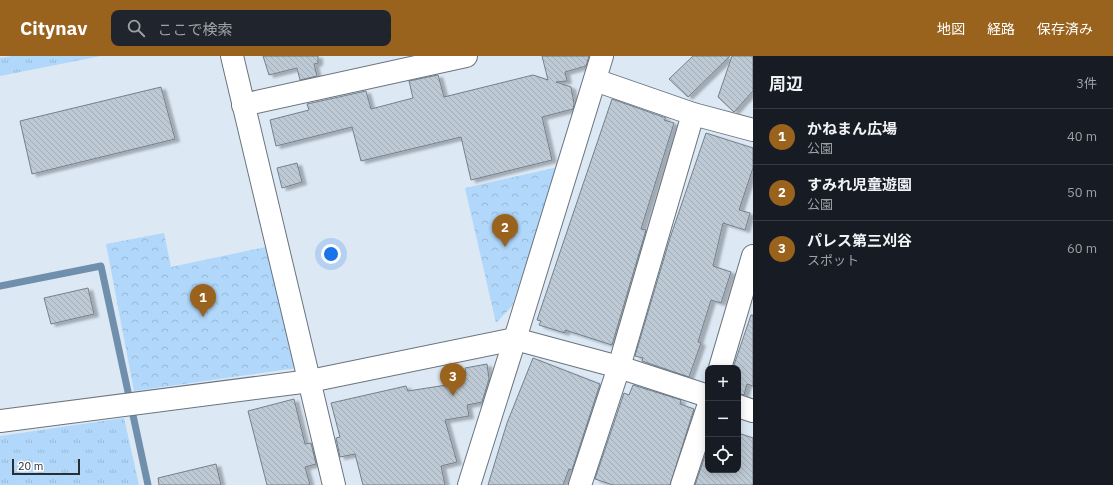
<!DOCTYPE html>
<html lang="ja">
<meta charset="utf-8">
<style>
body{margin:0;font-family:"IBM Plex Sans","Noto Sans JP",sans-serif;background:#20242c;color:#f1f3f6}
.controls{position:absolute;right:12px;bottom:12px;display:grid;overflow:hidden;border-radius:8px;box-shadow:0 2px 10px #0003}
.controls button{width:36px;height:36px;display:grid;place-items:center;padding:0;border:0;border-bottom:1px solid #363941;background:#171b24;color:#f1f3f6;font:20px sans-serif}
.scale{position:absolute;left:12px;bottom:10px;width:68px;box-sizing:border-box;padding-left:4px;border:2px solid #292e32;border-top:0;font-size:11px;line-height:14px;white-space:nowrap;color:#292e32;-webkit-text-stroke:3px #fff;paint-order:stroke}
.you{position:absolute;left:331px;top:198px;width:14px;height:14px;margin:-10px;border:3px solid #fff;border-radius:50%;background:#1a73e8;box-shadow:0 0 0 6px #1a73e833}
.badge{display:grid;place-items:center;width:26px;height:26px;border-radius:50%;background:#99621d;color:#fff;font-size:13px;font-weight:700}
.pin{position:absolute;translate:-50% -33px;filter:drop-shadow(0 1px 2px #0008)}
.pin::after{content:'';position:absolute;top:21px;width:14px;height:12px;background:inherit;clip-path:polygon(0 0,100% 0,50% 100%)}
.list{margin:0;padding:0;list-style:none}
h2{display:flex;justify-content:space-between;align-items:center;height:52px;margin:0;padding:0 16px;font-size:17px}
h2 small{font-size:13px;font-weight:400;color:#9ea1a6}
.list li{display:grid;grid-template-columns:26px 1fr auto;gap:12px;align-items:center;box-sizing:border-box;height:56px;padding:0 16px;border-top:1px solid #363941}
.list b{display:block;font-size:15px;white-space:nowrap}
.list p{margin:0;font-size:13px;white-space:nowrap;color:#9ea1a6}
.list em{font-size:13px;font-style:normal;color:#9ea1a6}
.icon{flex:none;width:22px;height:22px;fill:none;stroke:currentColor;stroke-width:2;stroke-linecap:round;stroke-linejoin:round}
.map{position:relative;flex:none;width:753px;height:429px;overflow:hidden}
header{display:flex;align-items:center;gap:24px;box-sizing:border-box;height:56px;padding:0 20px;background:#99621d;color:#fff}
header strong{font-size:19px}
nav{display:flex;gap:22px;margin-inline-start:auto;font-size:14px}
.search{width:280px;height:36px;background:#20242c;display:flex;align-items:center;gap:10px;box-sizing:border-box;padding:0 14px;border-radius:8px;color:#9ea1a6;font-size:15px}
main{display:flex}
aside{flex:1;background:#171b24}
.map>svg:first-child{display:block}
.grass{fill:url(#grass-tufts)}
.park{fill:url(#park-crowns)}
.lines{fill:none;stroke-linecap:round;stroke-linejoin:round}
.stream{stroke:#6f8fac;stroke-width:7}
.building{fill:url(#building-back-hatch);stroke:#75808b;filter:url(#shadow)}
.minor-casing{stroke:#69747e;stroke-width:24}
.minor{stroke:#fff;stroke-width:22}
</style>
<header>
<strong>Citynav</strong>
<div class="search"><svg class="icon" aria-label="search" viewBox="0 0 24 24"><circle cx="10" cy="10" r="6"/><path d="M15 15l6 6"/></svg>ここで検索</div>
<nav><a>地図</a><a>経路</a><a>保存済み</a></nav>
</header>
<main>
<div class="map">
<svg width="753" height="429" viewBox="0 0 753 429">
<defs>
<pattern id="grass-tufts" width="24" height="20" patternUnits="userSpaceOnUse"><rect width="24" height="20" fill="#b1d7fb"/><path d="M3 7l-1-3M5 7V3M7 7l1-3M15 17l-1-3M17 17v-4M19 17l1-3" fill="none" stroke="#98b9d8"/></pattern>
<pattern id="park-crowns" width="20" height="18" patternUnits="userSpaceOnUse"><rect width="20" height="18" fill="#b1d7fb"/><path d="M2 6a3 3 0 1 1 6 0M12 15a3 3 0 1 1 6 0" fill="none" stroke="#98b9d8"/></pattern>
<pattern id="building-back-hatch" width="6" height="6" patternUnits="userSpaceOnUse"><rect width="6" height="6" fill="#bdc9d4"/><path d="M-1 5l2 2M0 0l6 6M5-1l2 2" fill="none" stroke="#a2adb6"/></pattern>
<filter id="shadow"><feDropShadow dx="4.5" dy="2.5" stdDeviation="1" flood-color="#0004"/></filter>
</defs>
<rect width="100%" height="100%" fill="#dce8f4"/>
<!-- grass -->
<g class="grass">
<polygon points="12,0 101,0 0,20 0,2"/>
<polygon points="124,362 139,429 0,429 0,380"/>
</g>
<!-- park -->
<g class="park">
<polygon points="558,111 512,250 496,267 465,132"/>
<polygon points="164,177 171,211 270,190 297,312 134,335 106,188"/>
</g>
<g class="lines">
<!-- stream -->
<polyline class="stream" points="0,230 101,210 148,429"/>
</g>
<!-- building -->
<g class="building">
<polygon points="263,0 318,0 318,7 314,8 317,20 300,24 297,12 269,19"/>
<polygon points="542,0 589,0 586,10 565,16 567,25 556,26 571,31 574,48 573,53 542,61 552,104 471,124 461,81 361,105 352,71 276,90 270,64 309,54 307,48 366,35 371,53 413,42 409,25 438,19 444,41 533,19 548,24"/>
<polygon points="693,0 730,0 688,41 669,23"/>
<polygon points="732,0 753,0 753,35 734,56 718,41"/>
<polygon points="161,31 175,83 32,118 20,65"/>
<polygon points="612,43 666,62 664,64 674,67 641,173 646,174 612,289 565,274 565,277 539,269 541,265 537,264"/>
<polygon points="706,77 753,92 753,112 739,154 750,157 745,174 723,167 713,210 731,216 721,247 711,244 698,286 701,287 689,321 642,305 643,302 635,300 670,182"/>
<polygon points="297,107 302,126 282,132 277,112"/>
<polygon points="88,232 94,258 51,268 44,242"/>
<polygon points="751,259 753,259 753,330 747,328 744,339 738,337 738,312 733,312"/>
<polygon points="533,302 600,328 572,414 569,413 563,429 488,429 507,367"/>
<polygon points="487,308 489,323 482,346 467,349 469,360 445,364 457,406 441,410 445,429 363,429 355,398 340,401 336,382 340,381 331,347 406,330 408,335 453,328 452,322 466,320 465,312"/>
<polygon points="633,329 681,344 680,348 694,353 670,429 613,429 595,423 624,337 629,339"/>
<polygon points="294,343 305,388 311,387 316,408 305,411 310,429 267,429 248,355"/>
<polygon points="738,377 753,382 753,429 695,429 708,391 708,414 738,414"/>
<polygon points="216,408 221,429 159,429 158,422"/>
</g>
<g class="lines">
<defs>
<g id="minor">
<polyline points="232,0 334,429"/>
<polyline points="595,24 693,58 753,74"/>
<polyline points="243,49 466,0"/>
<polyline points="720,312 753,200"/>
<polyline points="738,350 753,355"/>
<polyline points="0,365 310,325 515,283 602,0"/>
<polyline points="469,429 515,283 619,311 708,340"/>
<polyline points="580,429 619,311 693,58"/>
<polyline points="682,429 708,351"/>
</g>
</defs>
<!-- minor casing -->
<use href="#minor" class="minor-casing"/>
<!-- minor -->
<use href="#minor" class="minor"/>
</g>
</svg>
<div class="controls">
<button>+</button>
<button>−</button>
<button><svg class="icon" aria-label="locate" viewBox="0 0 24 24"><circle cx="12" cy="12" r="6"/><path d="M12 2v4M12 18v4M2 12h4M18 12h4"/></svg></button>
</div>
<div class="scale">20 m</div>
<div class="you"></div>
<div class="pin badge" style="left:203px;top:261px">1</div>
<div class="pin badge" style="left:505px;top:191px">2</div>
<div class="pin badge" style="left:453px;top:340px">3</div>
</div>
<aside>
<h2>周辺<small>3件</small></h2>
<ul class="list">
<li><span class="badge">1</span><div><b>かねまん広場</b><p>公園</p></div><em>40 m</em></li>
<li><span class="badge">2</span><div><b>すみれ児童遊園</b><p>公園</p></div><em>50 m</em></li>
<li><span class="badge">3</span><div><b>パレス第三刈谷</b><p>スポット</p></div><em>60 m</em></li>
</ul>
</aside>
</main>
